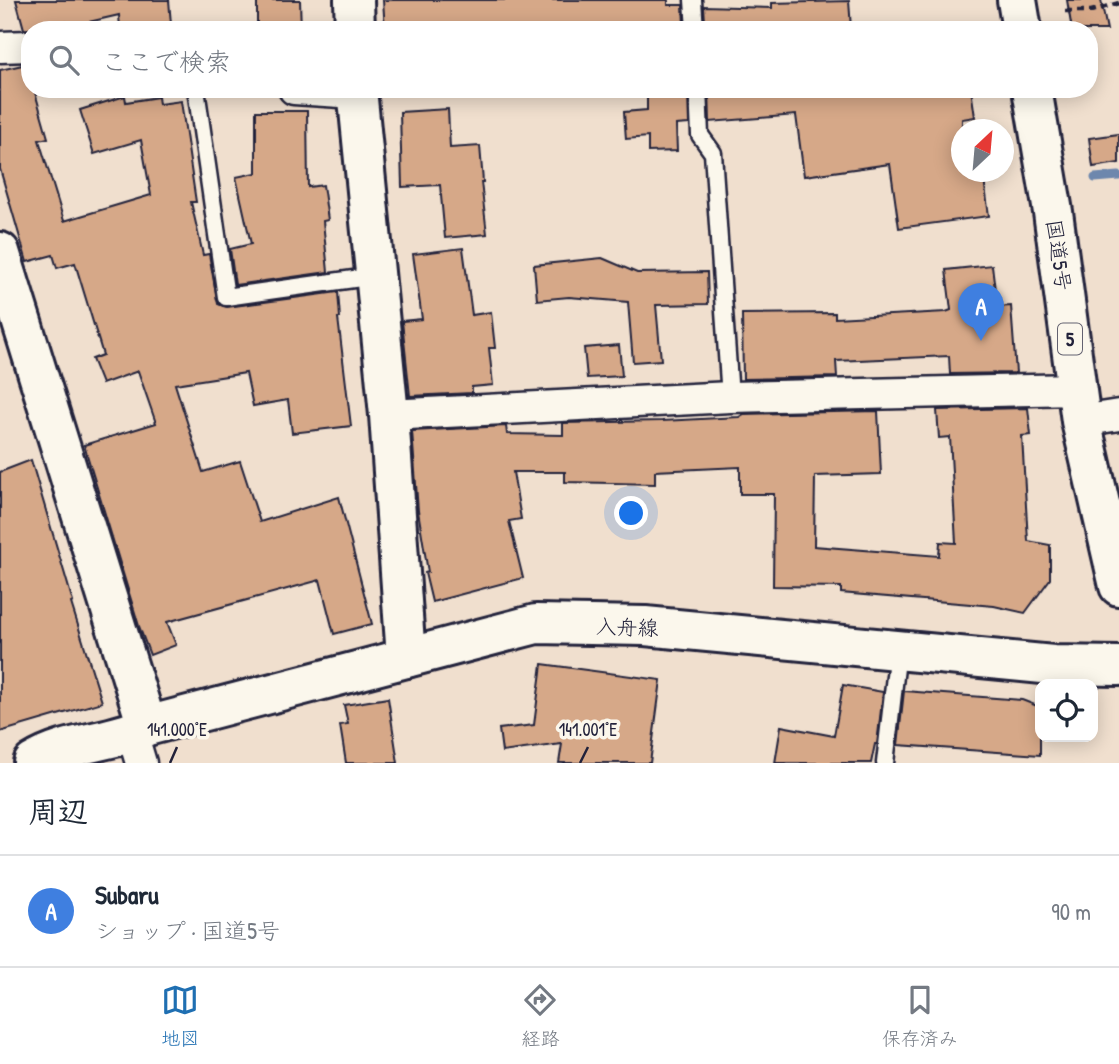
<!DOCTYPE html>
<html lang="ja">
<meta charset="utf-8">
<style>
body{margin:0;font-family:"Patrick Hand","Klee One",sans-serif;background:#f2f2f3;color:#1f2937}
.controls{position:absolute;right:21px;bottom:21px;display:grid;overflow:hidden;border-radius:14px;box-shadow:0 4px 18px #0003}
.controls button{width:63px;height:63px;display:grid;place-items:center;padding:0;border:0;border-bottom:2px solid #e0e1e3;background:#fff;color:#1f2937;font:35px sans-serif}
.compass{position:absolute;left:951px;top:119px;width:63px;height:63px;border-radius:50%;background:#fff;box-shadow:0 4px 18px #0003;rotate:26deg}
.you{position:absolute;left:632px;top:514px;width:24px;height:24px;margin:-18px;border:5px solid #fff;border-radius:50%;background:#1a73e8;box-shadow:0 0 0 10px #1a73e833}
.badge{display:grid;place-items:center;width:46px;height:46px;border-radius:50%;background:#1f6fb2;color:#fff;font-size:23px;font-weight:700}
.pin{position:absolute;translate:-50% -58px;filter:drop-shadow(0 2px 4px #0008)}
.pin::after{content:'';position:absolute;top:37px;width:24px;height:21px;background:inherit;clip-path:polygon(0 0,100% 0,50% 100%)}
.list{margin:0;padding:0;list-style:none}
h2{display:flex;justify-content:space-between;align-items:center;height:91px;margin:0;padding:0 28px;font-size:30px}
h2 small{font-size:23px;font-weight:400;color:#747a83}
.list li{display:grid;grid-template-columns:46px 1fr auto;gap:21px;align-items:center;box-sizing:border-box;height:112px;padding:0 28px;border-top:2px solid #e0e1e3}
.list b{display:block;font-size:26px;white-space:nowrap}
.list p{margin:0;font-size:23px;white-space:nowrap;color:#747a83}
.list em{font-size:23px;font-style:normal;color:#747a83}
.icon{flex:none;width:38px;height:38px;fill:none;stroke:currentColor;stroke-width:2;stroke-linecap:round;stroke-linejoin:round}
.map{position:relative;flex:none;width:1119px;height:763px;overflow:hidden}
.search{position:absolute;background:#fff;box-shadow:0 4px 18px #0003;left:21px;right:21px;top:21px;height:77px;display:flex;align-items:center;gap:18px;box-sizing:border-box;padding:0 24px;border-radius:28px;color:#747a83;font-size:26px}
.sheet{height:203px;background:#fff}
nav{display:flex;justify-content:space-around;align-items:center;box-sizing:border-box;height:98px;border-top:2px solid #e0e1e3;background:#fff;font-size:19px;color:#747a83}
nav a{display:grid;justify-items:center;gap:4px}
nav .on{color:#1f6fb2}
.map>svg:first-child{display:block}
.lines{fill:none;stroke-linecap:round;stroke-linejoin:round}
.stream{stroke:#6d87ad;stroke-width:9}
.building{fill:#d6a888;stroke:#22223b;stroke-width:2}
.service-casing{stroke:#22223b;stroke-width:21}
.minor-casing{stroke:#22223b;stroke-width:35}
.tertiary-casing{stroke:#22223b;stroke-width:44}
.trunk-casing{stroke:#22223b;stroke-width:44}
.path{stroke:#22223b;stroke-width:4.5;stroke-dasharray:7 5;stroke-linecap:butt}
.service{stroke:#fbf7ec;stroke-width:16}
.minor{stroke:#fbf7ec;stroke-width:30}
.tertiary{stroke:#fbf7ec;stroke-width:38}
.trunk{stroke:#fbf7ec;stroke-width:38}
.ticks{fill:none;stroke:#22223b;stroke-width:2.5}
.labels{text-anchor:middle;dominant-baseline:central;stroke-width:7;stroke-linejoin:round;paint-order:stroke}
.shield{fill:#fbf7ec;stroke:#636270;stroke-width:2}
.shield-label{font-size:19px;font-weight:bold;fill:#22223b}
.street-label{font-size:21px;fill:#22223b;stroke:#fbf7ec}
.ticks-label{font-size:18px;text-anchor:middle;fill:#22223b;stroke:#fbf7ec;stroke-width:7;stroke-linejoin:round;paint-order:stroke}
</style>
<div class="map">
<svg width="1119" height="763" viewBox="0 0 1119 763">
<rect width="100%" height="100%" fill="#f0dfce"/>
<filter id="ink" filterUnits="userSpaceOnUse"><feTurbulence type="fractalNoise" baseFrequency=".0143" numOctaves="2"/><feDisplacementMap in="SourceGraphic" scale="14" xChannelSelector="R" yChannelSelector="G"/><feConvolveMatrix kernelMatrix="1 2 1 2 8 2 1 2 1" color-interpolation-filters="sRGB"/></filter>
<g filter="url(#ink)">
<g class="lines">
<!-- stream -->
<polyline class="stream" points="1095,178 1119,176"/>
</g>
<!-- building -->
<g class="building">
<polygon points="16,0 169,0 171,24 120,28 119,15 67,27 66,22 37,30 24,29"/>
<polygon points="257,0 300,0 301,30 257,30"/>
<polygon points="383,0 668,0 668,5 683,5 684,25 639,30 573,30 572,26 513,30 385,30"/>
<polygon points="1067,0 1101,0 1107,30 1072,30"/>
<polygon points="849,1 851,28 710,30 710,22 705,22 704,6 772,8 772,3"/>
<polygon points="27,64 30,89 34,89 48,138 39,140 64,221 151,195 141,140 94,154 80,110 125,96 126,102 158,97 159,104 181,101 196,202 191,202 203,255 209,254 218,304 227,307 338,292 340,318 338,318 351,426 292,433 288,400 253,406 246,373 175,384 203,472 240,461 260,522 339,497 372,624 334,634 320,580 167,622 176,645 150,655 139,626 84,445 156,423 138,371 102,384 92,359 103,355 75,263 57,268 53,255 27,262 0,169 0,70"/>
<polygon points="709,89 971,89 975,117 962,119 962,172 983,172 989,216 899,228 890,164 804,176 796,115 710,122"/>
<polygon points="688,95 689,124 676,125 677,151 648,152 648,137 626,139 624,112 647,110 647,96"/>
<polygon points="448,109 450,148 480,146 483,182 481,182 487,234 445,238 440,185 402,187 400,112"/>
<polygon points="256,111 307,111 308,187 323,185 328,220 323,221 328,272 235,285 230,249 251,244 236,177 256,173"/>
<polygon points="1119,134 1119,163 1093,167 1089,138"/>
<polygon points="463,248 472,315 491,312 495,348 489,348 493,385 472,387 472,393 410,396 402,321 422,319 413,254"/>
<polygon points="602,258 637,273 707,272 708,304 656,305 661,360 633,362 628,302 569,297 537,300 534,265"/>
<polygon points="992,265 997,307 1011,306 1016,373 950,374 949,356 836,361 837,377 743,379 742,314 835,313 835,318 946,312 951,310 946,270"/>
<polygon points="619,345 622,376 587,378 584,348"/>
<polygon points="1028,408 1031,435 1022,436 1028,541 1050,545 1050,579 1025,613 994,606 841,593 841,587 773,586 774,494 740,494 740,467 655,471 655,484 565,482 565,472 513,472 521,519 509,521 523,578 432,602 425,573 428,572 418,511 412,431 506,426 507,434 563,435 563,423 662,421 739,417 744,414 878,411 881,474 815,476 814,546 939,556 940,542 956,543 950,437 939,438 937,410"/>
<polygon points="31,460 73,602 71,603 102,702 0,732 0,472"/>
<polygon points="542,664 661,680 650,763 559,763 562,744 502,752 499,729 534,725"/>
<polygon points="843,685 883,692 877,744 875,744 871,763 775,763 781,726 834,736"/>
<polygon points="904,691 1022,700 1040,707 1040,755 898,745"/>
<polygon points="388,698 398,763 346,763 340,725 348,724 344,705"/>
</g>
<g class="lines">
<defs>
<g id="service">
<polyline points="693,0 695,30"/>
<polyline points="196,89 226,297 375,276"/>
<polyline points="698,89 700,135 713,153 730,397"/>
<polyline points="885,763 898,650"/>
</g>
<g id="minor">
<polyline points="0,47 30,46"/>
<polyline points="294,89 357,93"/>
<polyline points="389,415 730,397 1077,389"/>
<polyline points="1081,421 1119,415"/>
<polyline points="132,733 141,763"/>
</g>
<g id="tertiary">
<polyline points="354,0 355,30"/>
<polyline points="357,89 389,415 406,658"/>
<polyline points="0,252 147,726"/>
<path d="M33,763C67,742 111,743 147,726L536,624L645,626L1053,665L1119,666"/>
</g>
<g id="trunk">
<polyline points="1017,0 1022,30"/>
<polyline points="1032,89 1053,212 1081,421 1119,586"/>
</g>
</defs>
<!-- service casing -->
<use href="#service" class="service-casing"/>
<!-- minor casing -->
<use href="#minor" class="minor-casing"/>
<!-- tertiary casing -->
<use href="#tertiary" class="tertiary-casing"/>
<!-- trunk casing -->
<use href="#trunk" class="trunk-casing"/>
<!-- path -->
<polyline class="path" points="1065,11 1091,11 1119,3"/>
<!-- service -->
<use href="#service" class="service"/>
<!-- minor -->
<use href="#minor" class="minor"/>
<!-- tertiary -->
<use href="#tertiary" class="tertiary"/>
<!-- trunk -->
<use href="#trunk" class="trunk"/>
</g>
</g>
<!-- ticks -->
<path class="ticks" d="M170,763L177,747M580,763L588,747"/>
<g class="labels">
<!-- shield labels -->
<rect class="shield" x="1058" y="323.5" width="24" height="31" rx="5"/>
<g class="shield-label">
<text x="1070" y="339">5</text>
</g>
<!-- street labels -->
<g class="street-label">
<text transform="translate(1059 255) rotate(82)">国道5号</text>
<text transform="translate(627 627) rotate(2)">入舟線</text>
</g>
</g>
<g class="ticks-label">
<text x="177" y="736">141.000°E</text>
<text x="588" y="736">141.001°E</text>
</g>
</svg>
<div class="controls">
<button><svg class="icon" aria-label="locate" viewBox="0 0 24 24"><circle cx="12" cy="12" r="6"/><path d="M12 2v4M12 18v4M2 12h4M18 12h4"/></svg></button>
</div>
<svg class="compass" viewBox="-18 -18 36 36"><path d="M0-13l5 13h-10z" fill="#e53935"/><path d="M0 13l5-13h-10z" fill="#747a83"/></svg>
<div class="you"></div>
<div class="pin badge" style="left:981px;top:341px;background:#3f7fe0">A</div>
<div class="search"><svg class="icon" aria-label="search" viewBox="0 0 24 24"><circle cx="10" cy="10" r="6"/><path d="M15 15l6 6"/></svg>ここで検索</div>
</div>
<section class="sheet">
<h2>周辺<small></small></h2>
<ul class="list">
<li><span class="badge" style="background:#3f7fe0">A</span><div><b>Subaru</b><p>ショップ · 国道5号</p></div><em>90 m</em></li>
</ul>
</section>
<nav>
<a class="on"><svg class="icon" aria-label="map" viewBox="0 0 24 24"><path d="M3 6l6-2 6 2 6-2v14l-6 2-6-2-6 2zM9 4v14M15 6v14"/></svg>地図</a>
<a><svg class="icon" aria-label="directions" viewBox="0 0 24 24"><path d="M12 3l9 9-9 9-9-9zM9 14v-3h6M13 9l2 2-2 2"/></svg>経路</a>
<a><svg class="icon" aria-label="saved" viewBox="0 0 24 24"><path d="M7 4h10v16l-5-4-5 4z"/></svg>保存済み</a>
</nav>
